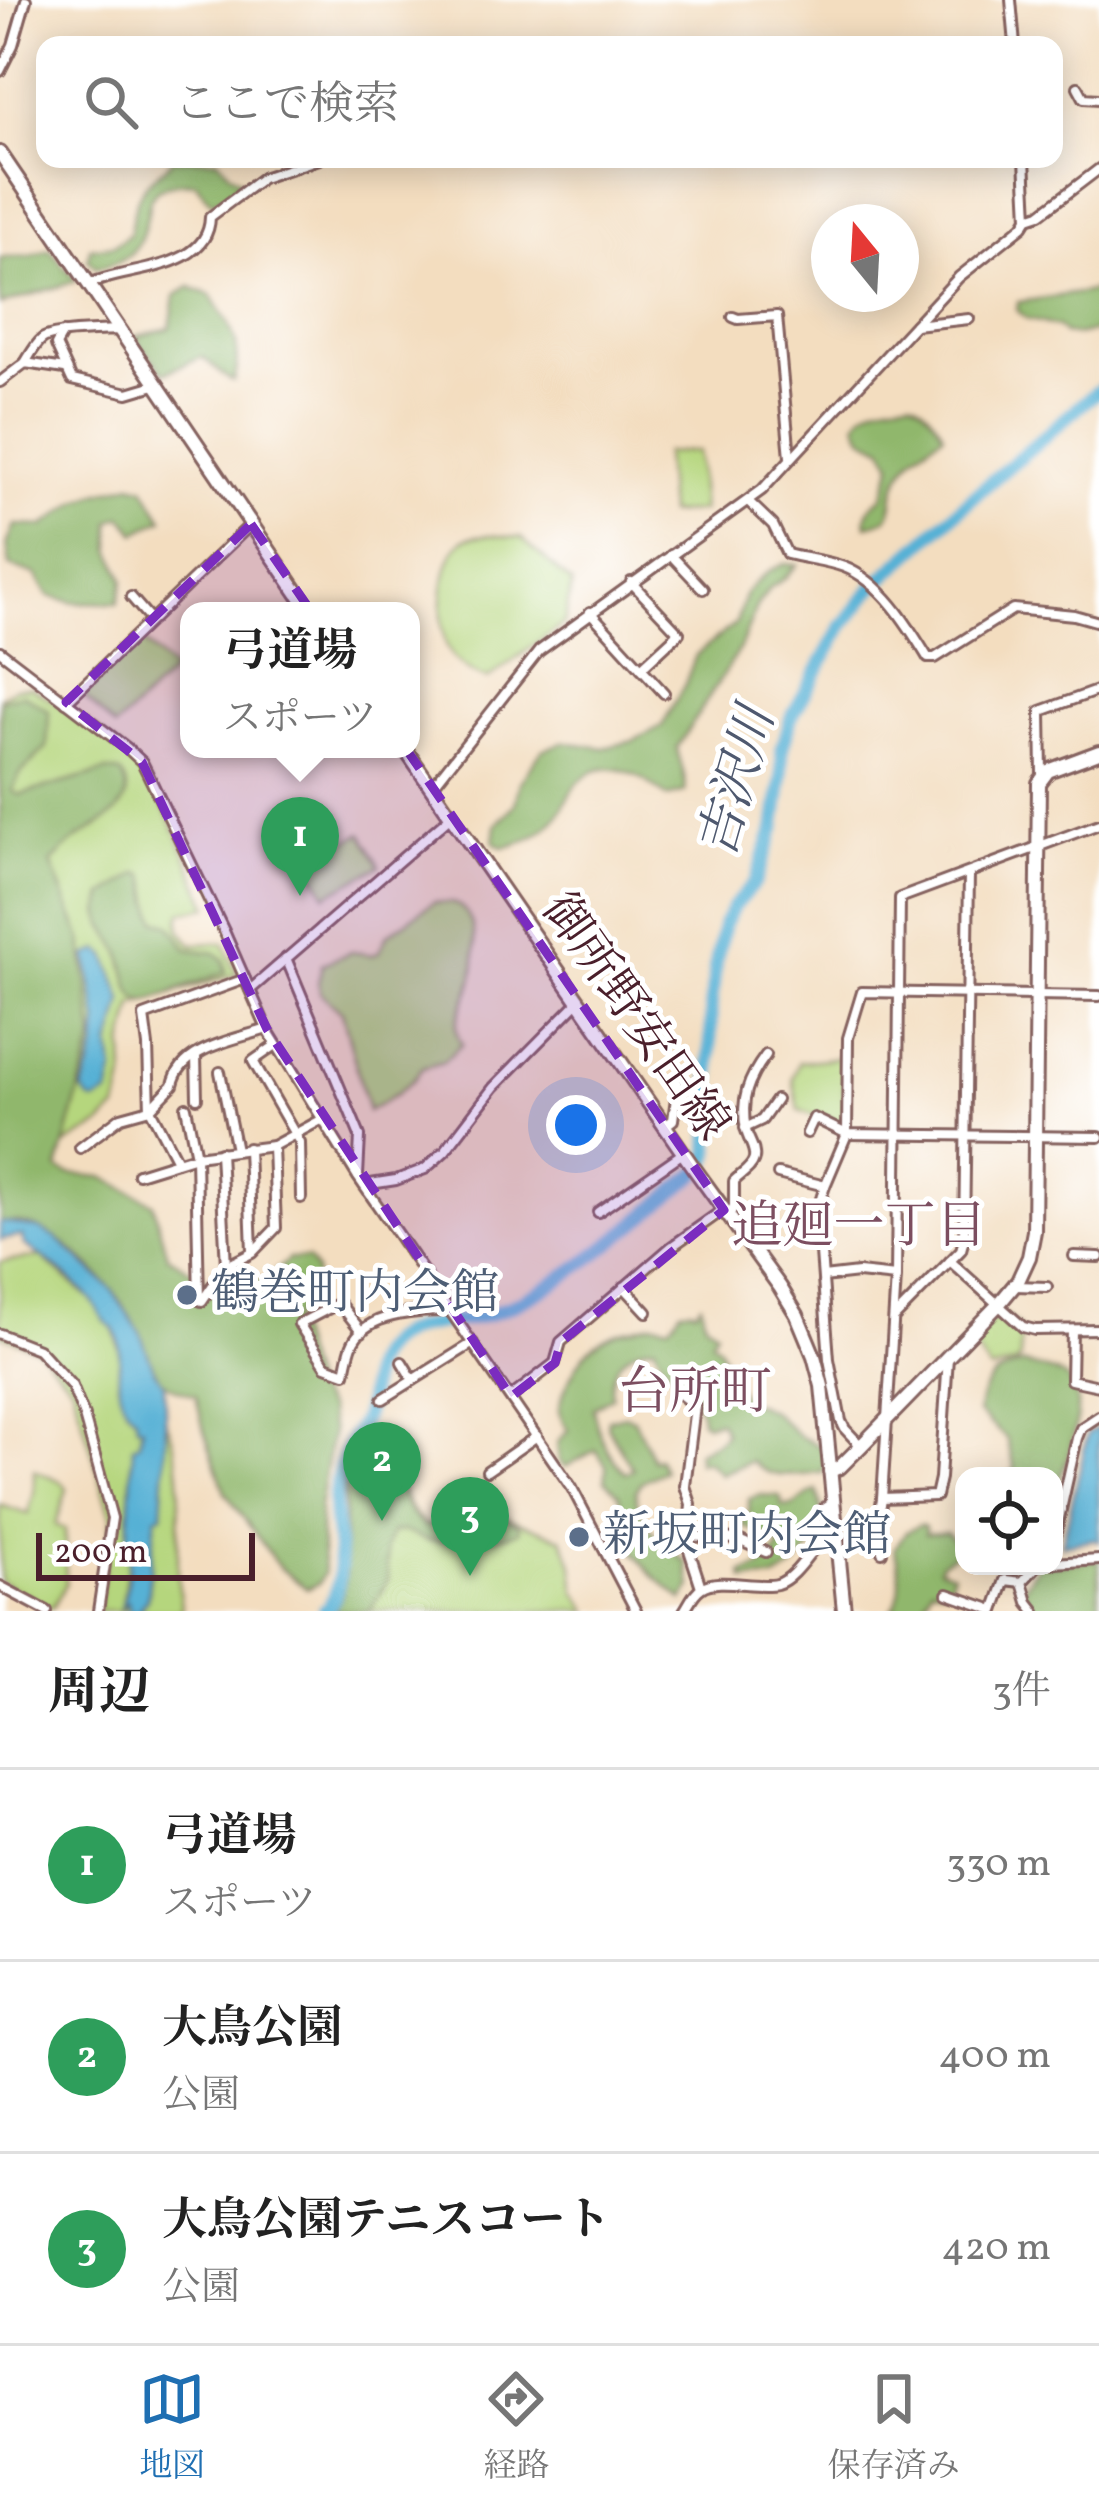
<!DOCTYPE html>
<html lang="ja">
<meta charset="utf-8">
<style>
body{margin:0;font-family:Vollkorn,"Noto Serif JP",serif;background:#f6f6f6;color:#222}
.controls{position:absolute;right:36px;bottom:36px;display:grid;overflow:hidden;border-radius:24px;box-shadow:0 6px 30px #0003}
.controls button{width:108px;height:108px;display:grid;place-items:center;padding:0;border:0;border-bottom:3px solid #e0e0e0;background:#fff;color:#222;font:60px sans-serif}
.compass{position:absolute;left:811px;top:204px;width:108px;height:108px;border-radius:50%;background:#fff;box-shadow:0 6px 30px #0003;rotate:342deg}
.scale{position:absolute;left:36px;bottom:30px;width:219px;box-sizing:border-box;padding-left:12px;border:6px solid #4a1f2b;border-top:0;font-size:33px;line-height:42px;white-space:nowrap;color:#4a1f2b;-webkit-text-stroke:9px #fff;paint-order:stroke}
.you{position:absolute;left:576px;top:1125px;width:42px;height:42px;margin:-30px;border:9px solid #fff;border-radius:50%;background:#1a73e8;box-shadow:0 0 0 18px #1a73e833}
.badge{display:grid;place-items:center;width:78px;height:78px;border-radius:50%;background:#1f6fb2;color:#fff;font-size:39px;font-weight:700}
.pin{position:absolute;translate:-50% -99px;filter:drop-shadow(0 3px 6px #0008)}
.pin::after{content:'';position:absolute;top:63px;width:42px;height:36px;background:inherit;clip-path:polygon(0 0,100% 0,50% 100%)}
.popup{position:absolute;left:180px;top:602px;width:240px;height:156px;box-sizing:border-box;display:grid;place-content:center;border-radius:24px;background:#fff;filter:drop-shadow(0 3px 9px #0005);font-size:39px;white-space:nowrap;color:#767676}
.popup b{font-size:45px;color:#222}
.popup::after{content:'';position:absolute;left:50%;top:100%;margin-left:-24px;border:24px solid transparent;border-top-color:#fff}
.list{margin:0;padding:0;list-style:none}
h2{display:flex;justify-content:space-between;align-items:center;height:156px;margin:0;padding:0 48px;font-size:51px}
h2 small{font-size:39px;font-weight:400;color:#767676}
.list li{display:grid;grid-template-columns:78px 1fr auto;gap:36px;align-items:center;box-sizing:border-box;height:192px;padding:0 48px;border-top:3px solid #e0e0e0}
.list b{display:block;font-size:45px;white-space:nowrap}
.list p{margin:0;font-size:39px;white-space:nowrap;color:#767676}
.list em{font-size:39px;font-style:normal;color:#767676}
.icon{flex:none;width:66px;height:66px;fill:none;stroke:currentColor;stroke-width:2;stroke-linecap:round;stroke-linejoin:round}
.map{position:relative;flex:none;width:1099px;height:1611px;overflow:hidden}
.search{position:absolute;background:#fff;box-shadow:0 6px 30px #0003;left:36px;right:36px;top:36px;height:132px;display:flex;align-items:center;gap:30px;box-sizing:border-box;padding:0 42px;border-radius:24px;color:#767676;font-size:45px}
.sheet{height:732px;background:#fff}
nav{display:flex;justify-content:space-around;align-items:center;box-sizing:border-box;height:168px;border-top:3px solid #e0e0e0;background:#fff;font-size:33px;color:#767676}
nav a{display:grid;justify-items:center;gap:6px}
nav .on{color:#1f6fb2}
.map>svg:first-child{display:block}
.green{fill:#b5d67d;stroke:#807a54;stroke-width:3}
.forest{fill:#90b76c;stroke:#6d6b4c;stroke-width:3}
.water{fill:#57b1d5;stroke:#506880;stroke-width:3}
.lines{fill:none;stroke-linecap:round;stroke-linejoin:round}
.river{stroke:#57b1d5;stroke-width:14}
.street-casing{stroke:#85625f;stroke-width:14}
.secondary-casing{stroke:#85625f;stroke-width:18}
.street{stroke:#fff;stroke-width:8}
.secondary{stroke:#fff;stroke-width:12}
.marked{fill:#7b2cbf;fill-opacity:0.2;stroke:#7b2cbf;stroke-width:9;stroke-dasharray:24 15;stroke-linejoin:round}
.service-dot{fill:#5c6f8a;stroke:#fff;stroke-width:4.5}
.labels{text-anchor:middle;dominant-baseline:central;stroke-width:10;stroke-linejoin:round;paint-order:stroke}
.street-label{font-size:48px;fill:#4a1f2b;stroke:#fff}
.service-label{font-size:48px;fill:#4e5e75;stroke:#fff;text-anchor:start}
.water-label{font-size:51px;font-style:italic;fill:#4f596f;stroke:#fff}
.neighbourhood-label{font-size:51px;fill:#7c4e60;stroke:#fff}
</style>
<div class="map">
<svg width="1099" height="1611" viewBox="0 0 1099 1611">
<rect width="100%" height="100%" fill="#fff"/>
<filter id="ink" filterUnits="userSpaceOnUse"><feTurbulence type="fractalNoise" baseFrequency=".00833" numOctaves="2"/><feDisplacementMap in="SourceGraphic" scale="24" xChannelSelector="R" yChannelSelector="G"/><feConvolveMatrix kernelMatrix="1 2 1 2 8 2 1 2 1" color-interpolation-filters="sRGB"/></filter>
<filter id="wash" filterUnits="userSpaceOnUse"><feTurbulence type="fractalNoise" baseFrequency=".004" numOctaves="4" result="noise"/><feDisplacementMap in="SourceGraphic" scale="48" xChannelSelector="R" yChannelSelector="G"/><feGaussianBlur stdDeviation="2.7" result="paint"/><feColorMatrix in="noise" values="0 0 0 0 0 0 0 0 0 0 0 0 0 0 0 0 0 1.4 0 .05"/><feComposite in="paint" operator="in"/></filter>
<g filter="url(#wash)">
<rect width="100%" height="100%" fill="#f3ddbf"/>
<!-- green -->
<g class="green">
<polygon points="697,451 702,511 668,514 664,453"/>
<path d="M490,535L521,538L572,584L564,624L487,679C474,675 456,664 449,651C436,628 440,558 462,541C470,535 481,536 490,535Z"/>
<polygon points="141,639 173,671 115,728 83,695"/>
<path d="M31,687C66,710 110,732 137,765C165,798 190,866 209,907L182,912C177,927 181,933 192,944L224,943L237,974L134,1005L124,1046L125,1076L117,1109L102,1124L67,1144L24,1199L0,1207V697L15,688Z"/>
<polygon points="362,833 380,866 326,895 309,863"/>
<path d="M434,902C444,903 455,901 462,908C480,924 477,971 469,991C462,1011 449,1025 462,1044L443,1062L422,1068L413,1080L396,1094L368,1111L342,1012L321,993L318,983L322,964L351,952L373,955L379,952L387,935Z"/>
<polygon points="844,1057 844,1122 839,1126 799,1110 793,1079 799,1062"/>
<path d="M41,1257L93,1301L107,1323L114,1328L120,1351L118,1384L127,1409L136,1417L137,1425L142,1426L139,1443L133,1447L128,1542L132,1549C127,1560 124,1595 122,1607L128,1603L129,1611H98L112,1518L72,1386L38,1349L0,1334V1262Z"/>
<polygon points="1004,1314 1019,1327 1021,1333 1020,1358 1016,1364 990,1371 971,1343 997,1316"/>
<path d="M165,1419C194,1480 169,1548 182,1611H144L140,1607L147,1599L156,1516L162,1514Z"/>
<path d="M363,1434C375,1443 384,1451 391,1464C404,1487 402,1507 426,1525L495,1513L562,1538L573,1565L576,1591L589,1611H332C364,1569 321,1467 363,1434Z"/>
<polygon points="34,1470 63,1483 67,1489 56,1525 65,1529 66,1584 52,1608 0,1581 0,1505 28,1514 34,1493"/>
</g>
<!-- forest -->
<g class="forest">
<path d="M172,159H218L231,174L241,180L227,196L211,202L196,183C181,181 159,183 151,198C149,200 148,214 147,217C141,249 129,262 96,268L88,260L90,248L114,245L130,234C132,215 136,193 151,179C160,171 166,170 172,159Z"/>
<polygon points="50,249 76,281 0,305 0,258 30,256"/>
<path d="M190,287L211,295L227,321L236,342L237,369L234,381C222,378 213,364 202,357L164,373L134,337L170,328L175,296Z"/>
<polygon points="1099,290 1099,331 1074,335 1064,334 1058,327 1027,319 1017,310 1018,302"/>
<path d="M911,399C923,404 939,422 943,434C933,443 921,447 912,458C905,467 896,481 894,493C892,514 891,521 867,525C864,512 873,503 883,497L893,463L884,448L863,437L857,423C866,402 891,401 911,399Z"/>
<polygon points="132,484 144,487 163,519 136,533 122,516 111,521 111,549 124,580 118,603 72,602 49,596 36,575 10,566 7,545 15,525 44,526 76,503 98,493"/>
<path d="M784,564L797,565L784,579L770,588L757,605L741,646L677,748C679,761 688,781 685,792L667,797C645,778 609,754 581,780C571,789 566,802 560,813C549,830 523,845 503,847L494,842L496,825L515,804L520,782L542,750L565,742L604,748L633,741L662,726L685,684L696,655L736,623L746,593L757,581L769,571Z"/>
<path d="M23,694L49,711L47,747L20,774L12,791L19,795L107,771L121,773C142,804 102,823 80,837C69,844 60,854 51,863L82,940L94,1038L58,1169L69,1174L103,1177L153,1203L167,1256C189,1267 204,1282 226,1292L268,1278L289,1259H308L315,1271L317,1296L297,1311L293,1320L313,1389L328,1409L332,1432L319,1508L324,1574L319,1583L307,1589L280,1568L225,1492L204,1431L196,1396C184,1390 171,1390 162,1380C149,1367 147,1345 137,1329C129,1316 121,1300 111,1289C86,1261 41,1214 0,1224V700Z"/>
<path d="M139,873L145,875C152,891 148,902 157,921L170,924L187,949L216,953L224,960L226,972L147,1002L137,999L131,990L121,952L104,925L100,912L104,896Z"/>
<path d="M701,1304L705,1322L716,1330L711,1341L718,1346L740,1393L746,1399L773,1412L799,1436L824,1448L826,1465L822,1473C796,1475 771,1482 751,1461L721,1474L706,1461L698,1463L696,1452L718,1440L725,1433L719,1421L706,1423L701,1420C700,1389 662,1374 655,1345C628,1346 607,1368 612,1396L593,1408C597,1431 608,1457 626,1473L633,1469L607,1426L608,1419L625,1415L634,1418L653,1460L658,1458L664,1470L641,1482L636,1491L637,1502L646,1524L657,1537L687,1563L692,1587L683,1600L652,1574L632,1550V1531L622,1528L624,1516L619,1494L605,1480L607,1467L596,1450L565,1467L559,1461L557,1443L568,1430C555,1409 557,1410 566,1387C580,1353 597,1335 634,1328C635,1327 650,1323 651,1323C657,1322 665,1326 670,1324C675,1321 677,1314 681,1309L690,1308L695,1310Z"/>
<path d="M1024,1364C1036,1368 1052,1370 1062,1376C1096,1394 1064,1468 1054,1494V1476H1011L1015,1468L1006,1438L978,1413C982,1380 993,1373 1024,1364Z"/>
<path d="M364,1436C375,1444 385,1453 391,1466C404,1491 398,1507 425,1527L494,1515L518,1524L520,1530C502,1540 441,1546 420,1538C406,1533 408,1530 392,1532L386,1547L388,1579L370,1611H333C351,1589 344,1563 344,1537C344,1510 342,1452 364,1436Z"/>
<path d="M817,1491L821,1506V1538L793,1569L775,1579L744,1580L743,1573C761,1570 772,1562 780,1545L771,1537L740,1525L749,1515V1499L761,1495L779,1496L782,1499L781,1505C798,1512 803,1493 817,1491Z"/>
<path d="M920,1525L925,1527V1534L947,1533L955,1542L956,1553L941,1562L939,1568L953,1573L947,1589L931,1587L923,1606L925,1611H892C904,1592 901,1570 894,1549L906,1532Z"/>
<polygon points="1099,1560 1099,1611 1035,1611 1022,1589 1037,1566"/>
</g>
<!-- water -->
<g class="water">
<polygon points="100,950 107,956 123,1000 111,1046 114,1072 109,1094 95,1102 88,1098 83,1090 96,1047 98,1021 87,956"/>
<path d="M4,1222L39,1229L56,1238L111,1289L140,1332L154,1370L164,1383L166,1439L162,1514L156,1517L147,1599L141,1605L140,1611H129L127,1602L121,1609L127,1585L129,1555L132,1549L128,1542L133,1446L139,1443L142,1427L137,1425L136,1417C102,1389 131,1356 114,1329C112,1326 109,1325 107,1323C100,1316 97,1306 90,1299C72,1277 46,1260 24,1244L22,1236L0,1240V1224Z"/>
<polygon points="1099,1428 1099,1541 1093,1539 1062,1545 1088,1433"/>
</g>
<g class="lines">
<!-- river -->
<g class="river">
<polyline points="705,1166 710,1154 711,1006 715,967 724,924 733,907 755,882 775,827 782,778 782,749 791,718 842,627 873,587 982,489 1099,390"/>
<path d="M324,1611C351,1586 334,1539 334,1506C335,1480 341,1458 354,1435C358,1428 364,1420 366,1411C372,1389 366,1368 382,1350C409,1317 458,1327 493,1313C571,1283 634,1224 697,1173"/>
</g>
</g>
</g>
<g filter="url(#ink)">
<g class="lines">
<defs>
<g id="street">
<polyline points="1011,0 1015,45"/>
<polyline points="0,71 13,45 26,0"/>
<polyline points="1078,87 1084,98 1099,99"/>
<polyline points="1025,159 1028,218"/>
<path d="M89,284C127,267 209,271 210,217L262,178L319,159"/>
<polyline points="733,317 738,319 777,316 790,457"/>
<polyline points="915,325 969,319"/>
<polyline points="63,333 56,345 72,380 128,393 155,385"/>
<path d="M25,363C30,355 35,345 42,339C51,331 104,331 120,330"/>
<polyline points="0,382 25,363 65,369"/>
<path d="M749,502L773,525L787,554C806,559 825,560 844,567C881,581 908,625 928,658H935L1013,609L1074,615L1099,622"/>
<polyline points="671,555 703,589"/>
<polyline points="631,582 679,633 641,668"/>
<polyline points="131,597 151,620"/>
<polyline points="590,612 664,693"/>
<polyline points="0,651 127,748 142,762 224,931 267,1029 358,1177 572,1488 636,1611"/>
<polyline points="66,702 251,524"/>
<polyline points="1042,774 1041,711 1099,690"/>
<polyline points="432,787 539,651 762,490 959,277 1023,226 1028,218 1040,214 1099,169"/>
<polyline points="286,958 360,1136 358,1176"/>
<polyline points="250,990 451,816"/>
<polyline points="276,1045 253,1061 300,1143 301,1198"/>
<polyline points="196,1056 197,1098"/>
<polyline points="220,1072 236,1150"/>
<polyline points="186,1107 196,1156 199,1300 202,1301 226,1266 252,1253 276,1228 273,1146"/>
<polyline points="665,1126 673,1120 678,1083"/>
<polyline points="745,1128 762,1120 776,1100"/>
<polyline points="807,1133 814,1118 847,1134 1099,1137"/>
<path d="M80,1148L121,1117L150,1109L173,1085C180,1047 236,1040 267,1029"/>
<polyline points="248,1148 252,1251"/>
<polyline points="220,1152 226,1266"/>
<polyline points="177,1161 150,1109 148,1046 144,1016 245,979"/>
<polyline points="138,1174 196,1156 273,1146 321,1120"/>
<polyline points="778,1174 825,1186"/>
<polyline points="364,1185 396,1180 425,1169 445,1151 494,1087 578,1002"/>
<polyline points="598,1212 683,1153"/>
<path d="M729,1216L734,1206V1181C741,1174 752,1168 754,1159C756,1149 748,1140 746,1130C740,1100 748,1079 766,1055"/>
<polyline points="1074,1256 1099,1257"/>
<polyline points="950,1261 1023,1327 1035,1330 1099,1329"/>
<polyline points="823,1277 858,1273 896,1277"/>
<polyline points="1016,1286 1047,1287"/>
<polyline points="624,1287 647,1312"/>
<polyline points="895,1317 961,1250 964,1239 969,873"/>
<polyline points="1072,1330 1071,1380 1099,1386"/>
<path d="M362,1332L339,1303L299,1324L326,1366L345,1373C348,1361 349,1346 357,1336C376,1312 420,1311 449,1311"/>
<polyline points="0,1334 38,1349 72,1386 84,1416 112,1518 98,1611"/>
<polyline points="948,1357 940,1478 936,1496 882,1498 896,1277 900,898 1099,824"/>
<polyline points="402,1362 413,1380"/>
<polyline points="676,1391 695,1406 685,1486 691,1504 688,1547 701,1587"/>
<polyline points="511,1397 555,1363 561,1342 671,1247 723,1210"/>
<polyline points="383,1399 473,1343"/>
<polyline points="861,1446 845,1429 841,1421 829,1359 819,1226 819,1205 825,1186 847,1134 848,1038 862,992 1099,996"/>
<polyline points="487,1471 537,1436"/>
<polyline points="688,1536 736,1539 766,1552"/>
<polyline points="1054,1541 1077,1438 1081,1428 1099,1416"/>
<polyline points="882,1552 879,1517 882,1498"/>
<polyline points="1054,1563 1099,1560"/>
<polyline points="0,1586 47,1611"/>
<polyline points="948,1594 994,1610"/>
<path d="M684,1611C689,1604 693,1593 701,1588C718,1576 756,1589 777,1584C795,1579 810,1550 824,1537V1508L834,1501"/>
<polyline points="994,1611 1005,1580 1022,1582"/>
<polyline points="1035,1611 1028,1602 1022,1582 1037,1566"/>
</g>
<g id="secondary">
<polyline points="0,153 310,611"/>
<polyline points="405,749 693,1167 780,1287 797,1315 814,1356 822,1386 844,1611"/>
<polyline points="830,1471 840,1467 861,1446 998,1305 1018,1281 1029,1257 1034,1231 1039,783 1048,771 1099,752"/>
</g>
</defs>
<!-- street casing -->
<use href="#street" class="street-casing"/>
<!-- secondary casing -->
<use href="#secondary" class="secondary-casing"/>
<!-- street -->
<use href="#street" class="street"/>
<!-- secondary -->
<use href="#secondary" class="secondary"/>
</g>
</g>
<!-- marked area -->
<path class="marked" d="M251,524L724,1210L561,1342L555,1363L511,1397L267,1029L142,762L66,702Z"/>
<!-- markers -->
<g class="service-dot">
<circle cx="187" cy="1295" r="12"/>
<circle cx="579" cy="1537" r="12"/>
</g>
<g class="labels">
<!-- street labels -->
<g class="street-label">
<text transform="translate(634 1018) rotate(55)">御所野安田線</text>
</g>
<!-- service labels -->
<g class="service-label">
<text x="211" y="1295">鶴巻町内会館</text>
<text x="603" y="1537">新坂町内会館</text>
</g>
<!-- water labels -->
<g class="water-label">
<text transform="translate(739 783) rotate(-74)">吉沢川</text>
</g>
<!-- neighbourhood labels -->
<g class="neighbourhood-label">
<text x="859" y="1228">追廻一丁目</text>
<text x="695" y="1394">台所町</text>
</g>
</g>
</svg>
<div class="controls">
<button><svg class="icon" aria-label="locate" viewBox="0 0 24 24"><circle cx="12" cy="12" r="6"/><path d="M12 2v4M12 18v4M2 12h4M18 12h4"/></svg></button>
</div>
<svg class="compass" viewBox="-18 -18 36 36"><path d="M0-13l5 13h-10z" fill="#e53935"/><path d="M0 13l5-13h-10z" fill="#767676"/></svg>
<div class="scale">200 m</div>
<div class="you"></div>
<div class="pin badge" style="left:300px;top:896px;background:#2e9e5b">1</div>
<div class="popup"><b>弓道場</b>スポーツ</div>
<div class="pin badge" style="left:382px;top:1521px;background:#2e9e5b">2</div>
<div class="pin badge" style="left:470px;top:1576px;background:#2e9e5b">3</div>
<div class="search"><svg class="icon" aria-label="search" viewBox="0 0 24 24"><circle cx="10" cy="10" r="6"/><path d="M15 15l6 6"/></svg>ここで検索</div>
</div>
<section class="sheet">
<h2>周辺<small>3件</small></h2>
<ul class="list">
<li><span class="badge" style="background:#2e9e5b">1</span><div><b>弓道場</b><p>スポーツ</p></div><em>330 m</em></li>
<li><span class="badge" style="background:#2e9e5b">2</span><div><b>大鳥公園</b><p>公園</p></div><em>400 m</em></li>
<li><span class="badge" style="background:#2e9e5b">3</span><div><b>大鳥公園テニスコート</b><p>公園</p></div><em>420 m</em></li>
</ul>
</section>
<nav>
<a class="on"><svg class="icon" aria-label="map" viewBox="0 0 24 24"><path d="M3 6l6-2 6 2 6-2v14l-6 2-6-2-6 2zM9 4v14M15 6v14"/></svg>地図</a>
<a><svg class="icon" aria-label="directions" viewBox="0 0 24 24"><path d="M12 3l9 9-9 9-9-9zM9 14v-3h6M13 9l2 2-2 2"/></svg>経路</a>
<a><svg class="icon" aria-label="saved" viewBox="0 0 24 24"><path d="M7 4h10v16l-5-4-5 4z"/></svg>保存済み</a>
</nav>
